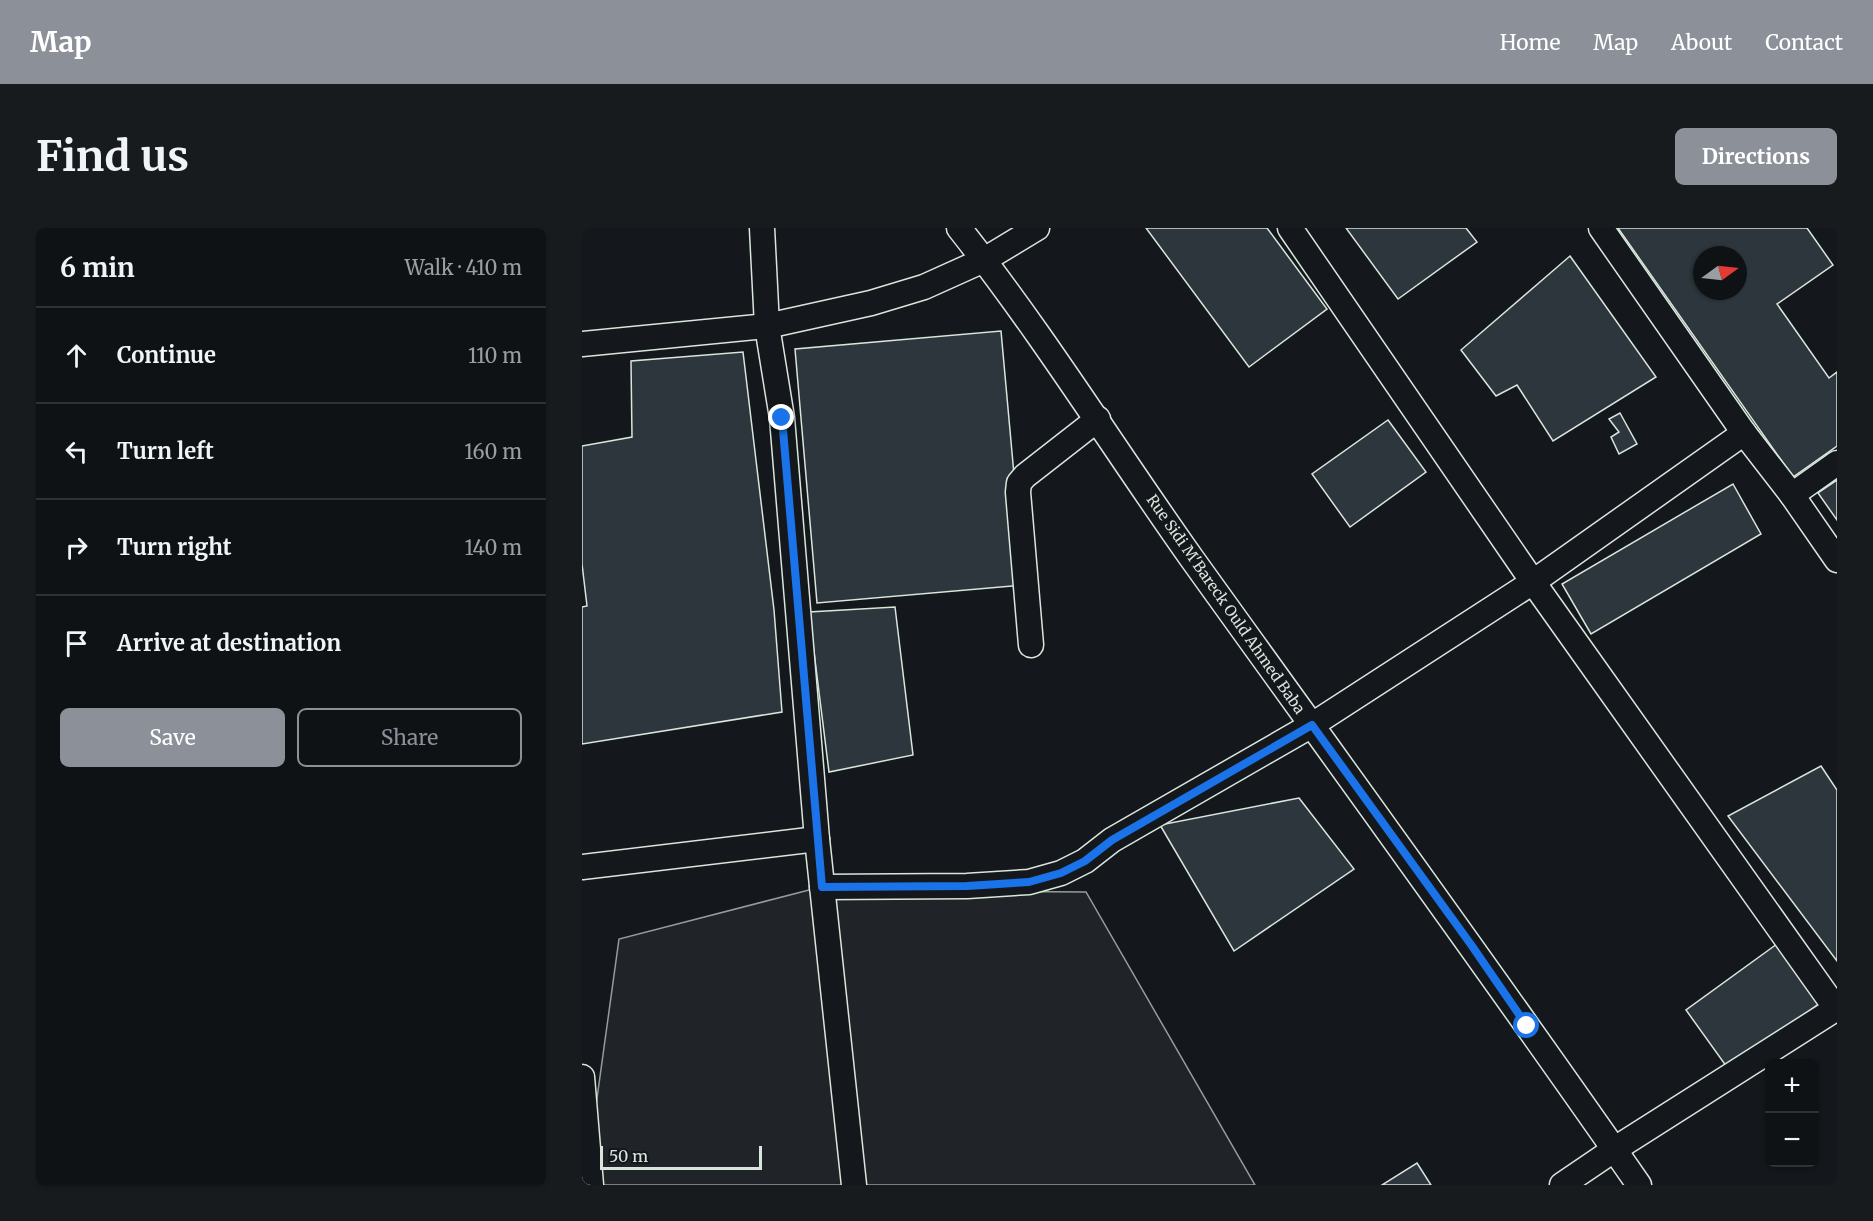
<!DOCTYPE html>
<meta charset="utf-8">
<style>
body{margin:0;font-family:Merriweather,serif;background:#181b1e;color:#f1f3f6}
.controls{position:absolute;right:18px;bottom:18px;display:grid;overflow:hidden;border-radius:9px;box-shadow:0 2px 4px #0004}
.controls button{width:54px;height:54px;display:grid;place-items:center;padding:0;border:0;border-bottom:2px solid #2f3234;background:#0f1215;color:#f1f3f6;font:30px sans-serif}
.compass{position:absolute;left:1111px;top:18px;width:54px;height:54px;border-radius:50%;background:#0f1215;box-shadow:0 2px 4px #0004;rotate:75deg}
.scale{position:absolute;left:18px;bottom:15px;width:162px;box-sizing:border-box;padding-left:6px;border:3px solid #d8e6dc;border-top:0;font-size:16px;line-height:21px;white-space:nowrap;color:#d8e6dc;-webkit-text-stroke:4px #14181c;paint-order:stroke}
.stop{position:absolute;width:18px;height:18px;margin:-14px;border:4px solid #1a73e8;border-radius:50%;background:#fff}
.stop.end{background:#1a73e8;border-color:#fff;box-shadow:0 2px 6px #0008}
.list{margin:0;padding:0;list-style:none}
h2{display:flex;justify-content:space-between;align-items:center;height:78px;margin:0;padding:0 24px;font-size:26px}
h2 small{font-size:20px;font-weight:400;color:#9b9ea0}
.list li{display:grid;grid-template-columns:39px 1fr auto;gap:18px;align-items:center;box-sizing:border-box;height:96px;padding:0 24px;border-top:2px solid #2f3234}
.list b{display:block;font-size:22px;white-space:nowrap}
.list em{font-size:20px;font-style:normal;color:#9b9ea0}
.actions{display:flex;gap:12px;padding:18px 24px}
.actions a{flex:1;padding:14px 0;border:2px solid #8c9099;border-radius:9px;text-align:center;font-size:21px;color:#8c9099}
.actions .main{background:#8c9099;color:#fff}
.icon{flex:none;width:33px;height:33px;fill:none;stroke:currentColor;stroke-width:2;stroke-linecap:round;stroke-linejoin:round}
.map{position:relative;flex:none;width:1255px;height:957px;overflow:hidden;border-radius:9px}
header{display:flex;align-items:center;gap:36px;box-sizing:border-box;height:84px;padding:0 30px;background:#8c9099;color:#fff}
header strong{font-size:28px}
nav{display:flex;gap:33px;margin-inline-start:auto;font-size:21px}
.intro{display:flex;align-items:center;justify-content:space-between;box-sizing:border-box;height:144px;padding:0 36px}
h1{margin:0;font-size:42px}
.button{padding:15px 27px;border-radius:9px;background:#8c9099;color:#fff;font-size:21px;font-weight:700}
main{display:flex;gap:36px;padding:0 36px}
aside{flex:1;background:#0f1215;border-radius:9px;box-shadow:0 2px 4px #0004}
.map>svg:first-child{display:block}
.green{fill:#202428;stroke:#939e99;stroke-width:1.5}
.building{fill:#2c363c;stroke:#d8e6dc;stroke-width:1.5;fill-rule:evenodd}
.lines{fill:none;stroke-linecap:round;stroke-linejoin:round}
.minor-casing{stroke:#d8e6dc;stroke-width:27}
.minor{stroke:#14181c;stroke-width:24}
.route{stroke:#1a73e8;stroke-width:8}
.labels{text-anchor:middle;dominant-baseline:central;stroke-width:4.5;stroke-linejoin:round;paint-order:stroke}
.street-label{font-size:15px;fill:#d8e6dc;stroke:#14181c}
</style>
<header>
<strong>Map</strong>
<nav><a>Home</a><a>Map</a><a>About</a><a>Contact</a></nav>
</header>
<div class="intro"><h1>Find us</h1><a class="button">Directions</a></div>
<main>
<aside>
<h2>6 min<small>Walk · 410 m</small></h2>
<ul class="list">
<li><svg class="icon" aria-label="ahead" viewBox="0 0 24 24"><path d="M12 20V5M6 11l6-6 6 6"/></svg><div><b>Continue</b></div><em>110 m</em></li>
<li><svg class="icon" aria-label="left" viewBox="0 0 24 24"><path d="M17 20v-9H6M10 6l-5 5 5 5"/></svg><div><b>Turn left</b></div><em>160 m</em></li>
<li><svg class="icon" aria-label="right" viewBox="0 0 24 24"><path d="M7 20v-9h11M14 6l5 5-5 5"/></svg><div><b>Turn right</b></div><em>140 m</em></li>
<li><svg class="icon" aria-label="arrive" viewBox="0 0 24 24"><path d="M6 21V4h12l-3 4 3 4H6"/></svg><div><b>Arrive at destination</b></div></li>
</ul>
<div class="actions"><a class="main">Save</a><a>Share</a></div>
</aside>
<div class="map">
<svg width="1255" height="957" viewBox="0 0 1255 957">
<rect width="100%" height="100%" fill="#14181c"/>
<!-- green -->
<polygon class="green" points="227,662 504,664 673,957 3,957 37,711"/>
<!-- building -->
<g class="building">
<polygon points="564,0 685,0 745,81 667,139"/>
<polygon points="764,0 884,0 895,14 816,71"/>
<path d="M1036,0H1225L1251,37L1195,76L1247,150L1255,144V218L1211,249ZM1120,27H1156V63H1120Z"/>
<polygon points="988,28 1074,149 971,213 935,157 914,168 879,122"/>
<polygon points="419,103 442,357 235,375 213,121"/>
<polygon points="161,124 192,382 200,484 0,516 0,379 5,378 0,336 0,218 50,209 49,133"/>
<polygon points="1038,185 1055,216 1037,226 1029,209 1037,204 1027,191"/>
<polygon points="806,192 844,244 768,299 730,246"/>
<polygon points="1255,252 1255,292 1236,265"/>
<polygon points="1151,256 1179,306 1009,406 980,356"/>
<polygon points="313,379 331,527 247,544 227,384"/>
<polygon points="1239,538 1255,562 1255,733 1146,588"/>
<polygon points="717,570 772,641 652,723 578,597"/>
<polygon points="1195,716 1238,775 1147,842 1104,782"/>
<polygon points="835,935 849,957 800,957"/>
</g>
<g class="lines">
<defs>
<g id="minor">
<polyline points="180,0 185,98 200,190 235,611 272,957"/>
<path d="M377,0C460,105 531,219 608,328C758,537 910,745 1057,957"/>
<polyline points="708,0 951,354 1255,782"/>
<polyline points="1019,0 1162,205 1210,267 1255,332"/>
<polyline points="0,116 185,98 289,75 342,59 402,32 455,0"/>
<polyline points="1210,267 1255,235"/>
<polyline points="449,417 436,264 437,255 443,248 516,191"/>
<polyline points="0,639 235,611"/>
<polyline points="240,659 385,658 447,654 479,645 503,633 530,612 730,497 951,354 1162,205"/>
<polyline points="0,849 9,957"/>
<polyline points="980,957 1033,921 1255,780"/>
</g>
</defs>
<!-- minor casing -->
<use href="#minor" class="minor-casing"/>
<!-- minor -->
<use href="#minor" class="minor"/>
</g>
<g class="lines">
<!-- route -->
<polyline class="route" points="200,190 240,659 385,658 447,654 479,645 503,633 530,612 730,497 890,718 945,798"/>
</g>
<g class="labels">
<!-- street labels -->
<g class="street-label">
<text transform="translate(644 376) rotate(55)">Rue Sidi M'Bareck Ould Ahmed Baba</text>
</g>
</g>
</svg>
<div class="controls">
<button>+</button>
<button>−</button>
</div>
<svg class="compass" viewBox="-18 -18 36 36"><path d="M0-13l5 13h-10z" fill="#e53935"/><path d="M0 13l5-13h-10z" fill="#9b9ea0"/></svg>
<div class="scale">50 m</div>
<div class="stop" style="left:945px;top:798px"></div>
<div class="stop end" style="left:200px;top:190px"></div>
</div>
</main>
